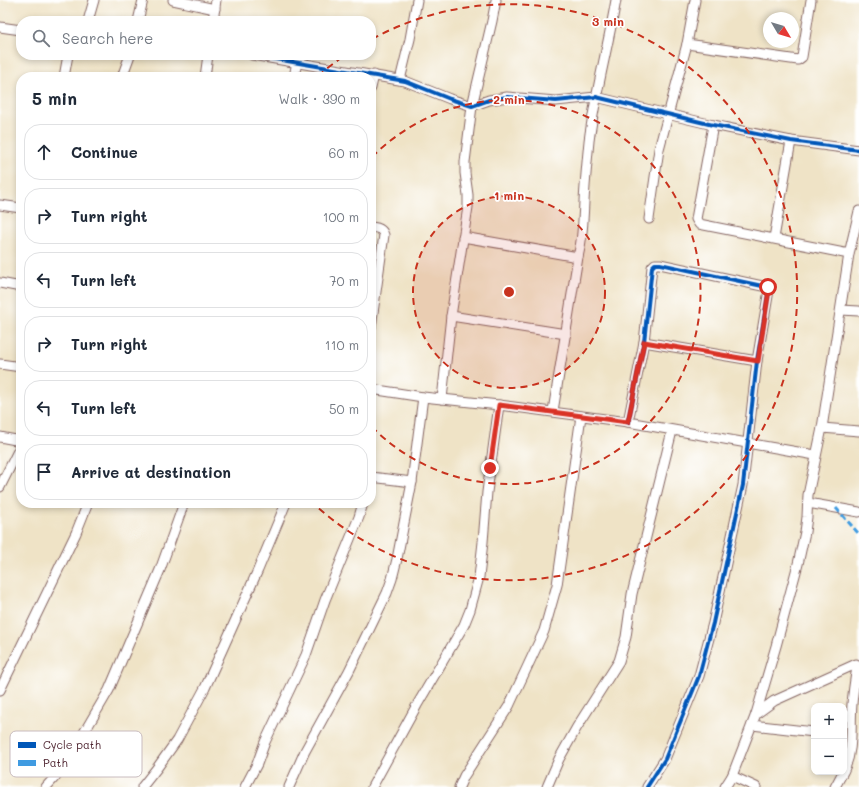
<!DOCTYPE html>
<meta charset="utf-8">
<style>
body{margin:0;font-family:Mali,sans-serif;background:#f6f6f7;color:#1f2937}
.controls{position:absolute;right:12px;bottom:12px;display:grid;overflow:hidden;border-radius:8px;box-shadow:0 2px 6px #0003}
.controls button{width:36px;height:36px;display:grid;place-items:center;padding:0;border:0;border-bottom:1px solid #e0e1e3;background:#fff;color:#1f2937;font:20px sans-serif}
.compass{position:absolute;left:763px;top:12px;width:36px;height:36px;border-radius:50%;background:#fff;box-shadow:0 2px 6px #0003;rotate:128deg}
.stop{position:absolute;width:12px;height:12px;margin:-9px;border:3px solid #d93025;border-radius:50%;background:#fff}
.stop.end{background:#d93025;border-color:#fff;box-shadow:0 1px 4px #0008}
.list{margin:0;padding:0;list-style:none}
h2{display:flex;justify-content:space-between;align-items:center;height:52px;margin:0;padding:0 16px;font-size:17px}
h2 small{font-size:13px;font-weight:400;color:#747a83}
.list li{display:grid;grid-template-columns:26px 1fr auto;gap:12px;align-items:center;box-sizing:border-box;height:56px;margin:0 8px 8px;padding:0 8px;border:1px solid #e0e1e3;border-radius:16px}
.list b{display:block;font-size:15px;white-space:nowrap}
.list em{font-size:13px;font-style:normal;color:#747a83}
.icon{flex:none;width:22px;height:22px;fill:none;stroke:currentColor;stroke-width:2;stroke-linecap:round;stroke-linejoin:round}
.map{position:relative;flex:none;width:859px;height:787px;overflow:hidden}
.search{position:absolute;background:#fff;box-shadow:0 2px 6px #0003;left:16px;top:16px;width:360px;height:44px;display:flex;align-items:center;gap:10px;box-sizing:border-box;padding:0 14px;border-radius:16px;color:#747a83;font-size:15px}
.panel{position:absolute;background:#fff;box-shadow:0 2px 6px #0003;left:16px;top:72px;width:360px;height:436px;border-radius:16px}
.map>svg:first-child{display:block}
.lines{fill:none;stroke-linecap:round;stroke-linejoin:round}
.street-casing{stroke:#846461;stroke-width:11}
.street{stroke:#fff;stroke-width:9}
.quiet{stroke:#409be1;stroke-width:3;stroke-dasharray:6 3;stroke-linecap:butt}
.cycleway-casing{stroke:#fff;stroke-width:6}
.cycleway{stroke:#0057b8;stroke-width:4}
.route{stroke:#d93025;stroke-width:5}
.ring{fill:none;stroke:#c8321e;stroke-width:2;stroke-dasharray:7 5}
.key{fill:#fff;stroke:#c9bcbf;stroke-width:1}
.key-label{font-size:11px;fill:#4a1f2b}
.centre{fill:#c8321e;stroke:#fff;stroke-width:2}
.ring-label{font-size:12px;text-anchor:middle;font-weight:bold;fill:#c8321e;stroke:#fff;stroke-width:3.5;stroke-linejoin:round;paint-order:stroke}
</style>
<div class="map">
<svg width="859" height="787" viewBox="0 0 859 787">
<rect width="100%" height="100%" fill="#fff"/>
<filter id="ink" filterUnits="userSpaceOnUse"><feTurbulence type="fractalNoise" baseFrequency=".025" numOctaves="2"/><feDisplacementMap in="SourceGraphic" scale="8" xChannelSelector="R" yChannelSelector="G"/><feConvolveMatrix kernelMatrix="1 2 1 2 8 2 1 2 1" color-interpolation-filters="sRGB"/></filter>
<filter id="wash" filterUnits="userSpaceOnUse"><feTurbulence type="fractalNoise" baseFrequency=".012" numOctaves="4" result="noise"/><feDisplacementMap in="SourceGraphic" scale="16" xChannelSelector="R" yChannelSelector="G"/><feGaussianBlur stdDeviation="0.9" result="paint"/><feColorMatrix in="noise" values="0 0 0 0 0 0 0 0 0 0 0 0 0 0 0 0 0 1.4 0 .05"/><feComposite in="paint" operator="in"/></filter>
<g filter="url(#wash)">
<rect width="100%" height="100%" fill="#efe3c6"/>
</g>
<g filter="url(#ink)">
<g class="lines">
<defs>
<g id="street">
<polyline points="173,0 215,9"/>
<polyline points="88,21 94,0"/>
<polyline points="138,21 143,0"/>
<polyline points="213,21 216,0"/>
<polyline points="0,27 21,30"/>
<polyline points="687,44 798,60 802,57 811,0"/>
<polyline points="252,55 405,81 450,99 472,106 489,100 507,97 556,101 596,97 713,125 791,141 859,150"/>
<polyline points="64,77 68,55"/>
<polyline points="122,77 130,55"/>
<polyline points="205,77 208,55"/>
<polyline points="294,77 297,62"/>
<polyline points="400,80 410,39 417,0"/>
<polyline points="371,88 374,75"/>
<polyline points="713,125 696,219 699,224 849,254"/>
<polyline points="0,205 21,208"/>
<polyline points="649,219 659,149 687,44 695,0"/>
<path d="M371,227C377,228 382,228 384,235L371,327"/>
<polyline points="463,237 578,257"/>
<polyline points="774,238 791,141"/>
<polyline points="0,283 21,287"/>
<polyline points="841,310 859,311"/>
<polyline points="451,316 566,334"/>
<polyline points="644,342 757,361"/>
<polyline points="0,364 21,367"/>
<polyline points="371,389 423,397 499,405 628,422 815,455"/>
<polyline points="442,399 451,316 468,207 468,195 465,173 465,162 472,106 492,21 496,0"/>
<path d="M553,411L578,257C583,238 583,221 584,202C585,182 587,162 589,141C595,94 608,47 616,0"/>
<polyline points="628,422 644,342 652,267 655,264 660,264 767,287 769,290 757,361 743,485 713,623 699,676 690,698 665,759 647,787"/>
<polyline points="822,428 859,431"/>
<polyline points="0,437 21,441"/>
<polyline points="371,477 412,482"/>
<polyline points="0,487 21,445"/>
<polyline points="808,503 859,512"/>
<polyline points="0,690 76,533 88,503"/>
<path d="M756,714L774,701L856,664L857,667C855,679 853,692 852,704C850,726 854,749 844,770"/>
<polyline points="752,725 814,732"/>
<polyline points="732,776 756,787"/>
<polyline points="46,787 55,777 85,731 109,690 160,570 184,503"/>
<polyline points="142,787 157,768 177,740 205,688 258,570 286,503"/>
<polyline points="245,787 257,764 265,742 306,655 325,600 359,517 363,503"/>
<polyline points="289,787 305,751 349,671 387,593 392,579 397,559 412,482 423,397"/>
<polyline points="372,787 417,705 464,625 470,610 479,577 483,542 487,492 499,405"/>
<polyline points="459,787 464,776 509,706 544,631 557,585 581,416"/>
<polyline points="547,787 559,759 577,727 619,661 626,637 632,594 672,431"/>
<polyline points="725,787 732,776 756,714 776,646 798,564 805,532 807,517 808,495 822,428 849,254 859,211"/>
<polyline points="835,787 843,772"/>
</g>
</defs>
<!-- street casing -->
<use href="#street" class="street-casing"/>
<!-- street -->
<use href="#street" class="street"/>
<!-- quiet -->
<polyline class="quiet" points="836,508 859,534"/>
<defs>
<g id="cycleway">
<polyline points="252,55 405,81 450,99 472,106 489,100 507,97 556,101 596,97 713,125 791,141 859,150"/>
<polyline points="628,422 644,342 652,267 655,264 660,264 767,287 769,290 757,361 743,485 713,623 699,676 690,698 665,759 647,787"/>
</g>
</defs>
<!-- cycleway casing -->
<use href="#cycleway" class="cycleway-casing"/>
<!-- cycleway -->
<use href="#cycleway" class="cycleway"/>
</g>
</g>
<g class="lines" filter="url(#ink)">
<!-- route -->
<polyline class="route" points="490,468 499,405 628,422 644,342 758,361 769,290 768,287"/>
</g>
<!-- distance rings -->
<circle cx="509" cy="292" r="96" fill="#c8321e" fill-opacity=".12"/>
<g class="ring">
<circle cx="509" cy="292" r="96"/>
<path d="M372 157A192 192 0 1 1 372 427"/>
<path d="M318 76A288 288 0 0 1 344 56M372 39A288 288 0 1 1 314 504"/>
</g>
<!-- legend -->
<rect x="10" y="731" width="132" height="46" rx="6" class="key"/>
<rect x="18" y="742" width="18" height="6" fill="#0057b8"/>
<rect x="18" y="760" width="18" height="6" fill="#409be1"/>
<g class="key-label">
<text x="43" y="749">Cycle path</text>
<text x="43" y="767">Path</text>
</g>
<circle cx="509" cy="292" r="6" class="centre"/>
<g class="ring-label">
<text x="608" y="26">3 min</text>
<text x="509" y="104">2 min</text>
<text x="509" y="200">1 min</text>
</g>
</svg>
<div class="controls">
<button>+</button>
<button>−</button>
</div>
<svg class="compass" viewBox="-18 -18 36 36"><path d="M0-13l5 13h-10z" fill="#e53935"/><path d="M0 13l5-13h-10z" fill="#747a83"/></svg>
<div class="stop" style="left:768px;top:287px"></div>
<div class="stop end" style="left:490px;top:468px"></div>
<div class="search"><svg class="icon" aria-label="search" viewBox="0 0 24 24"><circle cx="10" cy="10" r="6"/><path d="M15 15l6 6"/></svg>Search here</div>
<section class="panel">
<h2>5 min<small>Walk · 390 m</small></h2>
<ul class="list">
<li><svg class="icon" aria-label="ahead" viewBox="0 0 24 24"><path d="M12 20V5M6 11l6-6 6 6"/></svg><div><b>Continue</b></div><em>60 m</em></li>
<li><svg class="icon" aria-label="right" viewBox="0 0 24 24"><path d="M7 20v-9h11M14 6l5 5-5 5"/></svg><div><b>Turn right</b></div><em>100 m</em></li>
<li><svg class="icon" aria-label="left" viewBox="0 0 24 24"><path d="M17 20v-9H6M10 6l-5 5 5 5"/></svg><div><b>Turn left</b></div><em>70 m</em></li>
<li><svg class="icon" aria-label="right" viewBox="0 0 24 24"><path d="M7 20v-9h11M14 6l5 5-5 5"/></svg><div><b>Turn right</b></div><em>110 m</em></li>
<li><svg class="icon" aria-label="left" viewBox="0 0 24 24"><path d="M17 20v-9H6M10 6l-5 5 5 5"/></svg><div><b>Turn left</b></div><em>50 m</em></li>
<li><svg class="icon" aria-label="arrive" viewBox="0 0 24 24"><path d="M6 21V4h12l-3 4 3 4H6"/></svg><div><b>Arrive at destination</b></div></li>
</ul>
</section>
</div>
